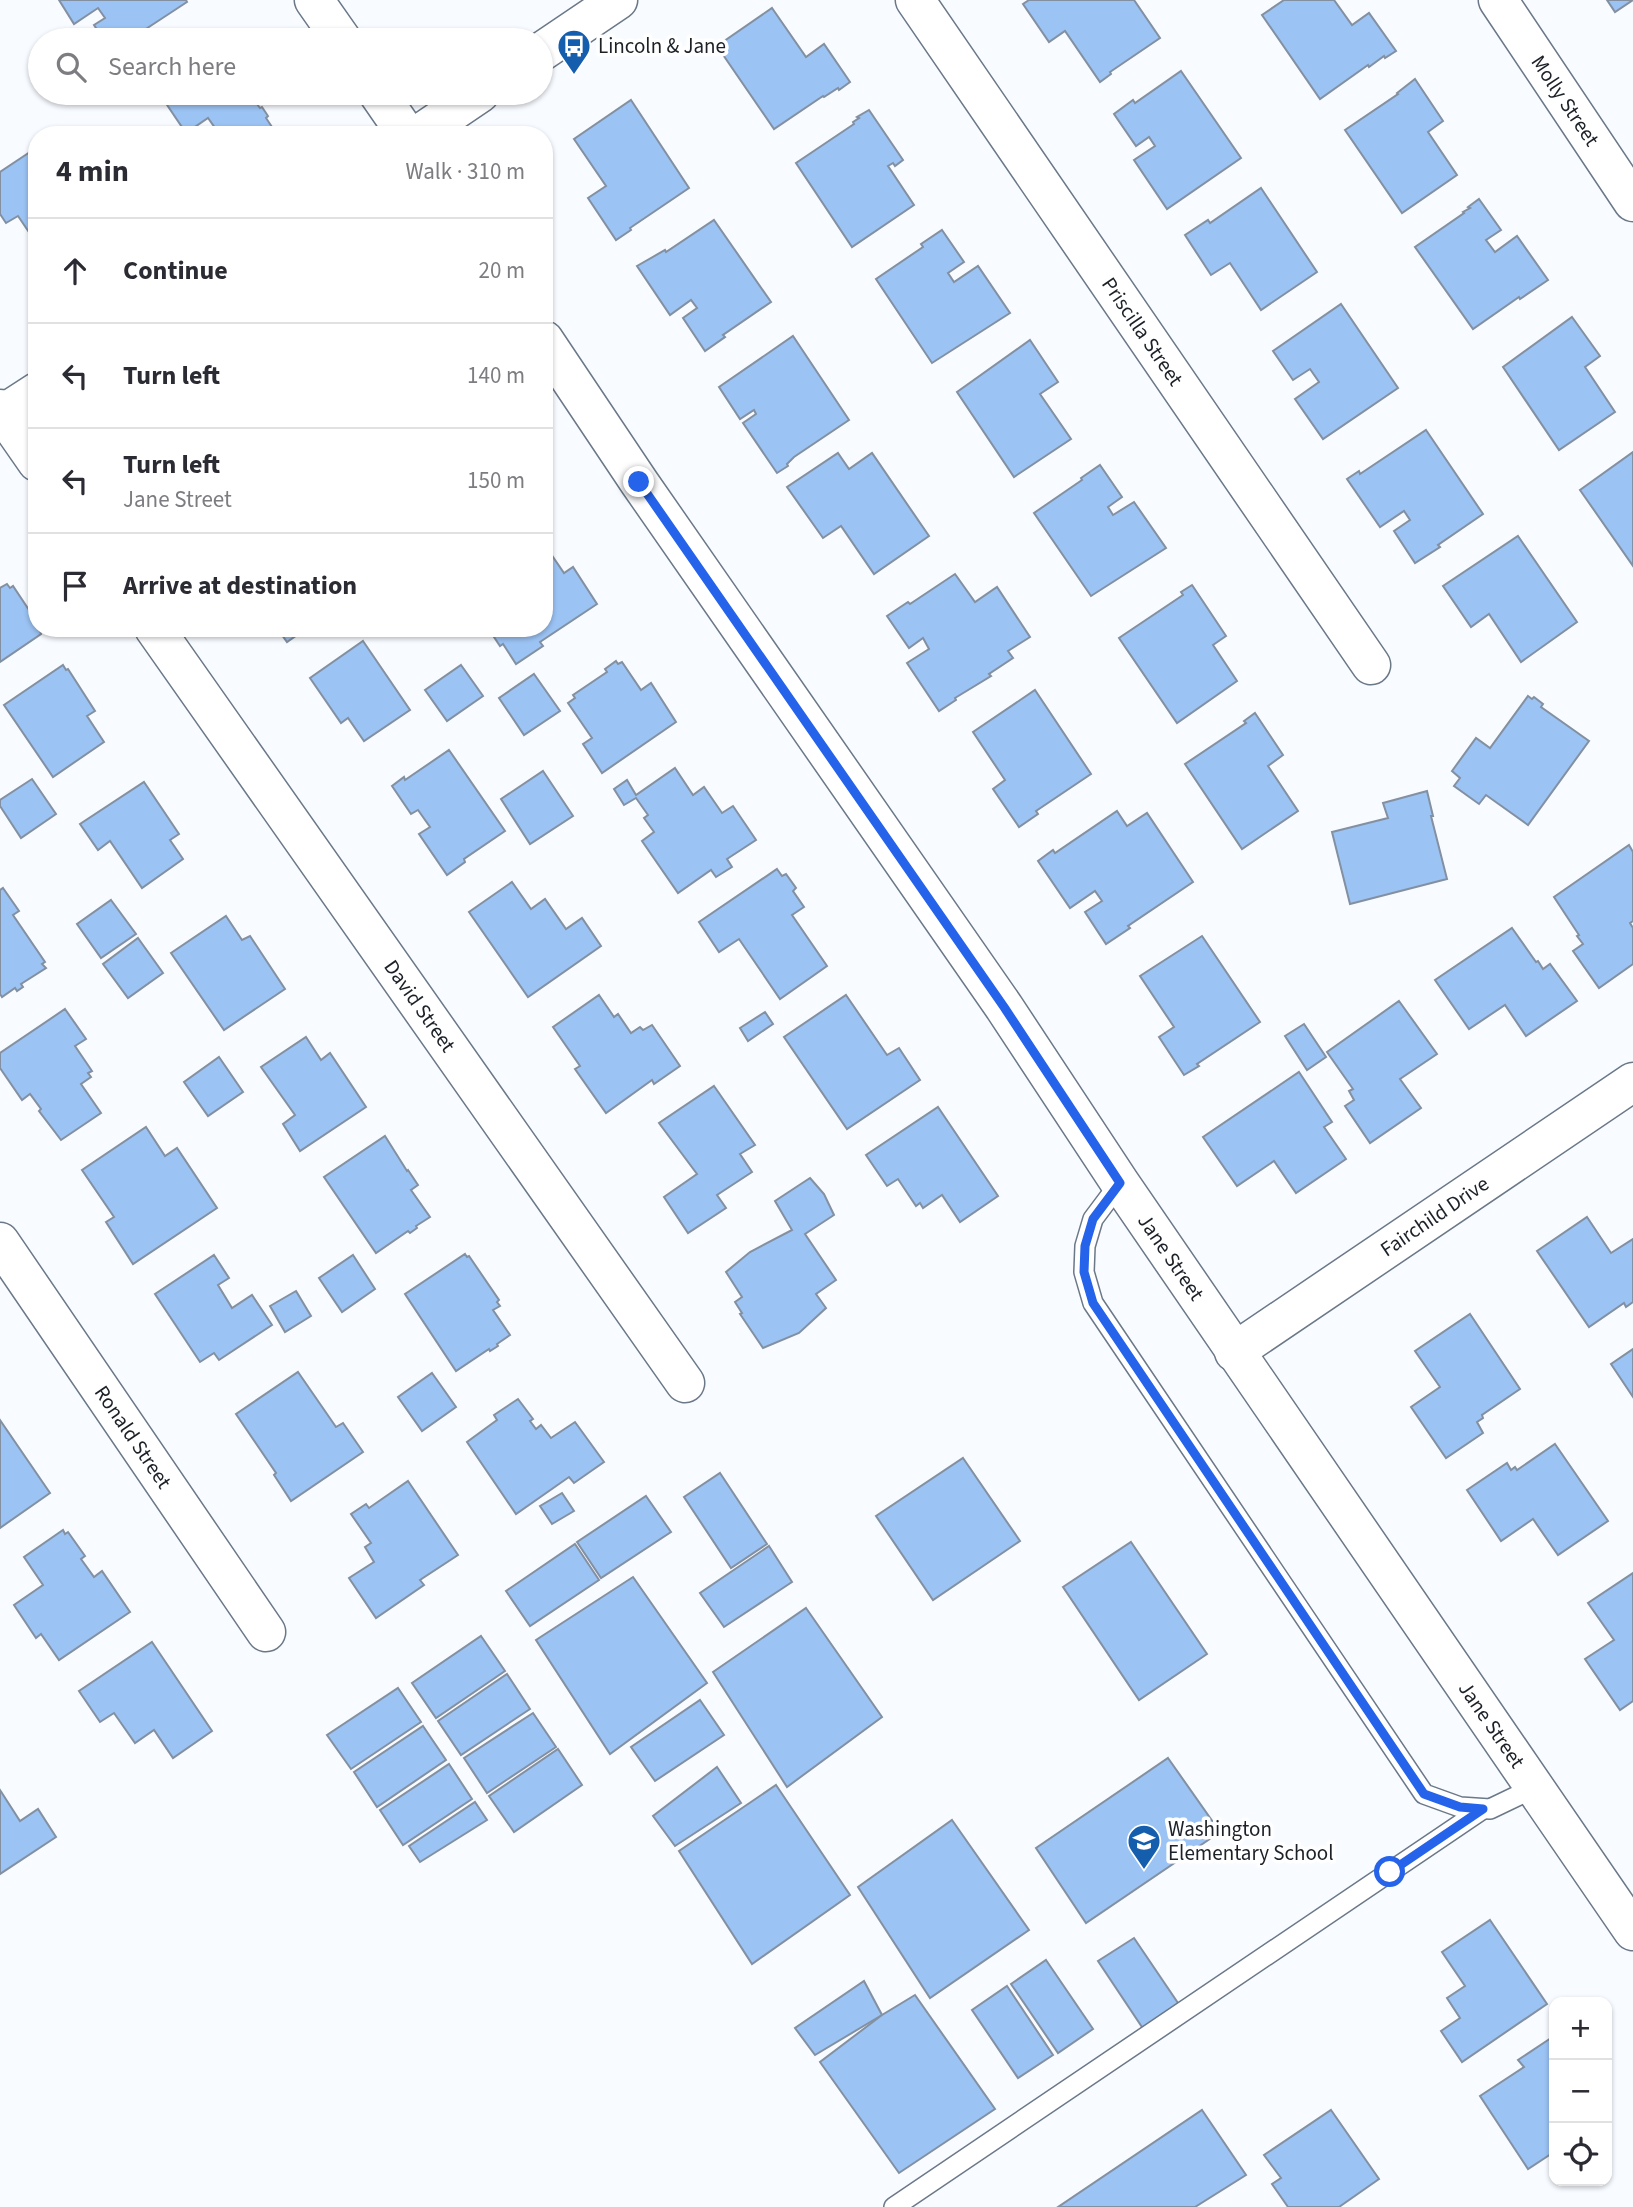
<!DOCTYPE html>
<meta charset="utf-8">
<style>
body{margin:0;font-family:"Source Sans 3",sans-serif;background:#f7f7f7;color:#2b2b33}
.controls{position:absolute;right:21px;bottom:21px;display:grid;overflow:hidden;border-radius:14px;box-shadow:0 2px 5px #0004}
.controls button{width:63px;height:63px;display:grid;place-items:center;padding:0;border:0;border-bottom:2px solid #e1e1e2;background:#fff;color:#2b2b33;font:35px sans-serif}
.stop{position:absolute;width:21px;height:21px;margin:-16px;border:5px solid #2563eb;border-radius:50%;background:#fff}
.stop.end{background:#2563eb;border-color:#fff;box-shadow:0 2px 7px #0008}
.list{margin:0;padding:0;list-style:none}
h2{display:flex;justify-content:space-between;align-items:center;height:91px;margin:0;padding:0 28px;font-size:30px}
h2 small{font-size:23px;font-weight:400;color:#7c7c81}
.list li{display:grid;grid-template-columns:46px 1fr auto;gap:21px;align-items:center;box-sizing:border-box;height:105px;padding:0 28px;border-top:2px solid #e1e1e2}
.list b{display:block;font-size:26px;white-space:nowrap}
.list p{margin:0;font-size:23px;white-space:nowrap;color:#7c7c81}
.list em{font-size:23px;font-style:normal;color:#7c7c81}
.icon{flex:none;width:38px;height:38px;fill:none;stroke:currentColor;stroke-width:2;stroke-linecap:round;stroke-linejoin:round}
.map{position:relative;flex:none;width:1633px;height:2207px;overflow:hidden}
.search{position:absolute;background:#fff;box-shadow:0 2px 5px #0004;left:28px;top:28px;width:525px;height:77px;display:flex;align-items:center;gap:18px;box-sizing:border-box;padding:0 24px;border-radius:38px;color:#7c7c81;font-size:26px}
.panel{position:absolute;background:#fff;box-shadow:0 2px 5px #0004;left:28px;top:126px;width:525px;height:511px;border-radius:28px}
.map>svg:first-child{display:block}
.building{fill:#9bc3f4;stroke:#8390a1;stroke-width:2}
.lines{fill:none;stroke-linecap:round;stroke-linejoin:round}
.service-casing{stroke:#6b7888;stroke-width:22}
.minor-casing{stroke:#6b7888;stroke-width:41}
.tertiary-casing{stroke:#6b7888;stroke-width:41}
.service{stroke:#fff;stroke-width:19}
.minor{stroke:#fff;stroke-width:38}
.tertiary{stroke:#fff;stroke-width:38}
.route{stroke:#2563eb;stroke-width:9}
.labels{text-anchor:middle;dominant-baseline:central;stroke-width:7;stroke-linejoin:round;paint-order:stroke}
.poi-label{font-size:21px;fill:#1c2128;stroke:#fff;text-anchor:start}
.street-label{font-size:21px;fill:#1c2128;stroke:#fff}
</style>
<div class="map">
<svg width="1633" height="2207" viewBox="0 0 1633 2207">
<rect width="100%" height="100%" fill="#f8fbff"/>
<!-- building -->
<g class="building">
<polygon points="59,0 186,0 187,2 129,40 104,40 94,25 105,18 98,8 74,24"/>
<polygon points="1029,0 1134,0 1160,38 1110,72 1111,74 1100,82 1065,31 1049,42 1023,4"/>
<polygon points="1284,0 1334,0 1352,25 1369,13 1396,51 1385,58 1384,56 1369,67 1368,65 1320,99 1262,15"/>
<polygon points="1607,0 1633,0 1615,12"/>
<polygon points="772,8 806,57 824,44 850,82 839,90 838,88 824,97 823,96 774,129 717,46"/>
<polygon points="1181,71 1241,158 1167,209 1134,160 1155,146 1149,137 1136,146 1114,114 1133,100 1135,103"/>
<polygon points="1415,79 1443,121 1428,132 1457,175 1402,213 1345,130 1398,94 1397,93"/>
<polygon points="159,93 249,93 260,108 262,107 268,116 266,118 274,130 267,135 220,135 208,118 186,133"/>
<polygon points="631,100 689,188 630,228 631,230 616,240 588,198 606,186 574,139"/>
<polygon points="869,110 903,160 895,166 893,163 888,166 914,205 852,247 796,163 854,124 853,122 859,118 857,117"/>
<polygon points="36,148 37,149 37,244 18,216 6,223 0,214 0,172"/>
<polygon points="1261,188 1317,272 1261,310 1230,263 1211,275 1185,235 1208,220 1210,223"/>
<polygon points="1479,199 1501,230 1486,240 1495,252 1517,236 1548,280 1520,299 1519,297 1473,329 1415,247 1464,213 1463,212 1470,208 1468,207"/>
<polygon points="714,220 771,302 723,335 725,337 705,351 683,318 697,308 691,300 670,315 637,266 665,250 666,252"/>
<polygon points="942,230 964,262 948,273 954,282 978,266 1010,313 932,363 876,279 923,247 921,244"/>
<polygon points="1341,304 1398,388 1323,439 1295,399 1319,382 1310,369 1293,380 1273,351"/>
<polygon points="1572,317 1600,356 1585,367 1615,412 1559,450 1503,367"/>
<polygon points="793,336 849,420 794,457 787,464 788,466 777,473 743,423 756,414 754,410 740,419 719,387"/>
<polygon points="1030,340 1058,382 1040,394 1071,439 1014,477 957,392"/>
<polygon points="1426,430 1483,514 1438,545 1440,547 1415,563 1394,531 1410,520 1404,511 1380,527 1347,479 1359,471 1360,474"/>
<polygon points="1633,452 1633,566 1580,490"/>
<polygon points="838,453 849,469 872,453 929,536 874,574 841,526 823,538 787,487"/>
<polygon points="1100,465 1122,497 1108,507 1113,515 1134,502 1166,548 1091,596 1034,513 1082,480 1081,478"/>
<polygon points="1518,536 1577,622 1521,662 1489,614 1471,627 1443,586"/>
<polygon points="551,554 564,573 573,567 597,604 540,642 543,646 516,664 503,644 500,646 488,628 544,628 544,558"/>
<polygon points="955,574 975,602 997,587 1030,637 1008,651 1013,658 989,674 991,676 955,698 956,700 939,711 907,663 929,649 923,638 909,648 887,616 908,602 910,604"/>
<polygon points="7,584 10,588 13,586 37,622 37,628 39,628 41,634 0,662 0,588"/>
<polygon points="1192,585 1226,636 1213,645 1237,681 1177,723 1119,638 1183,595 1181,592"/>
<polygon points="277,628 307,628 287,642"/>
<polygon points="363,641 410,710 364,741 348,718 341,723 310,678"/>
<polygon points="616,661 618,664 622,662 641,690 651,683 676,722 602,773 583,744 592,738 568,703 575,698 573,695 607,672 605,669"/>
<polygon points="63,665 66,670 68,669 95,711 87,716 104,742 53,777 4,705"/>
<polygon points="461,665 483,696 447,721 425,690"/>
<polygon points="534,674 560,711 524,735 499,698"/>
<polygon points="1035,690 1091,774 1036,811 1038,814 1019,827 993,789 1005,780 973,732"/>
<polygon points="1528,696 1532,699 1534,697 1543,704 1541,707 1589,741 1528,825 1486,795 1479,804 1454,786 1460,778 1452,771 1476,738 1490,748"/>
<polygon points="1255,713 1283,755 1268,766 1298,811 1242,849 1185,764 1246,723 1244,721"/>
<polygon points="449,750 505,831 464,859 465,862 447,875 419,834 430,827 418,810 411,814 392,786 404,777 405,780"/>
<polygon points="675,768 693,795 704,787 722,813 733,806 756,840 727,859 732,867 716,877 711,870 678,893 642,841 654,832 644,818 648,815 636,798 624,805 614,789 627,780 636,795"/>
<polygon points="543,771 573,816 530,844 501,799"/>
<polygon points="32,779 56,814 21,838 0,806 0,800"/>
<polygon points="144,782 179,834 170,840 183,859 142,888 110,841 98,850 80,824"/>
<polygon points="1427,791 1433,816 1431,816 1447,879 1350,904 1332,832 1388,818 1383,803"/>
<polygon points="1117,811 1127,826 1147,813 1193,882 1128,926 1130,928 1106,944 1085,912 1102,901 1095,891 1070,908 1038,861 1053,850 1055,853"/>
<polygon points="1629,845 1633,852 1633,921 1630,923 1633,928 1633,964 1599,988 1573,951 1583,944 1577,936 1579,935 1554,897"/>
<polygon points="777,869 782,876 786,874 796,888 793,891 804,907 792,915 827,966 780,999 739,939 719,952 699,922"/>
<polygon points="512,882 531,909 545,899 566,929 582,918 601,946 528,997 469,912"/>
<polygon points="3,888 19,911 13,915 45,962 42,964 46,968 21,984 23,987 17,991 15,988 2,997 0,994 0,890"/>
<polygon points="111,900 136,934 101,958 77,924"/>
<polygon points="226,916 242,940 250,936 285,989 224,1030 171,953"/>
<polygon points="1512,928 1536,962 1538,961 1543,969 1550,964 1577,1001 1526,1036 1505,1005 1469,1029 1435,980"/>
<polygon points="1202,936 1260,1022 1197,1064 1199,1066 1184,1075 1159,1037 1174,1027 1140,976"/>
<polygon points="138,938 163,973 128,998 103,964"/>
<polygon points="599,995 614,1017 618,1014 631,1033 640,1027 643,1030 652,1025 680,1066 654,1084 652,1080 606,1113 575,1069 580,1066 553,1027"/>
<polygon points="846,995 887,1055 899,1048 920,1080 847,1129 784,1037"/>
<polygon points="1399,1001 1437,1054 1400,1079 1421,1108 1370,1143 1345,1106 1354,1100 1349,1091 1353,1089 1327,1052"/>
<polygon points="65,1009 86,1039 75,1046 92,1071 88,1073 91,1077 81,1084 101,1113 61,1140 39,1111 41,1109 30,1094 22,1100 0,1068 0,1053"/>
<polygon points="765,1012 773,1024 748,1041 740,1028"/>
<polygon points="1304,1024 1326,1057 1307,1070 1285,1036"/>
<polygon points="306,1037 321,1060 330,1053 366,1107 300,1151 283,1124 295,1115 261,1067"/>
<polygon points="219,1057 243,1092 208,1116 184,1082"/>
<polygon points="1299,1072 1332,1122 1324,1127 1346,1159 1296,1193 1274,1161 1237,1186 1203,1137"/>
<polygon points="714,1086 755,1145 740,1154 752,1172 717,1195 726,1208 688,1233 664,1197 697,1174 659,1123"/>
<polygon points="938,1107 998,1196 960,1222 942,1195 923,1208 920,1203 916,1206 898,1179 887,1186 866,1155"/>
<polygon points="146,1127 165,1156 177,1148 217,1208 133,1264 106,1222 114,1217 82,1170"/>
<polygon points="385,1136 407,1171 408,1170 418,1185 411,1190 430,1217 416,1226 417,1228 410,1233 408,1231 376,1253 324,1177"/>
<polygon points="810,1178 824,1194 834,1215 805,1234 836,1280 816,1294 826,1308 799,1333 763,1348 740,1314 742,1313 735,1302 742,1297 726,1272 750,1252 792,1230 775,1201"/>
<polygon points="1587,1217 1611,1253 1633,1239 1633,1302 1626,1307 1624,1303 1589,1327 1537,1251"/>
<polygon points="465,1254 467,1257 469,1256 499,1300 497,1302 500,1306 493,1310 510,1335 497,1344 498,1346 490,1351 489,1349 456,1371 405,1294"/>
<polygon points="214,1255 229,1278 218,1285 232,1308 252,1295 272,1325 219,1360 214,1353 200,1362 155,1294"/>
<polygon points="353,1255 375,1289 342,1312 319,1278"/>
<polygon points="296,1291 311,1316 285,1332 270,1306"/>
<polygon points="1470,1314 1520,1389 1482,1415 1483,1418 1477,1422 1483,1433 1446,1458 1411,1407 1440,1387 1415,1351"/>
<polygon points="1633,1349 1633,1397 1611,1364"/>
<polygon points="298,1372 336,1427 343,1423 363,1452 291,1501 274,1475 276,1473 236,1414"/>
<polygon points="432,1373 456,1407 422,1431 398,1397"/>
<polygon points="518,1399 533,1419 530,1421 536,1429 541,1425 551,1438 575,1422 604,1462 574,1483 569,1477 516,1514 467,1442 497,1420 494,1415"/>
<polygon points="0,1420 50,1493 0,1528"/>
<polygon points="1555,1444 1608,1521 1558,1555 1533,1519 1501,1541 1467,1490 1507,1463 1511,1470 1515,1467 1517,1470"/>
<polygon points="963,1458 1020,1541 933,1600 876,1516"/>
<polygon points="720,1473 767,1544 731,1568 684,1497"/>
<polygon points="408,1481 458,1555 420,1580 424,1585 376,1618 349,1578 374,1562 365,1547 371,1543 351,1514 366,1504 369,1508"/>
<polygon points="562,1493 574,1511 552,1524 540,1506"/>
<polygon points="646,1496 671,1532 601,1578 577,1542"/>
<polygon points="63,1530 65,1534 68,1532 85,1556 81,1559 94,1577 102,1571 130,1612 59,1660 41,1634 36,1638 14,1605 43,1585 24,1557"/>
<polygon points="1131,1542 1207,1654 1139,1700 1063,1587"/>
<polygon points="575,1544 599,1580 530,1626 506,1591"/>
<polygon points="769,1546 792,1582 724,1627 700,1593"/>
<polygon points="1633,1573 1633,1701 1620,1710 1585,1659 1614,1640 1588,1603"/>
<polygon points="633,1577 707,1683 610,1754 536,1640"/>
<polygon points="806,1608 882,1717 787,1787 713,1672"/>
<polygon points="481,1636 505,1671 436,1718 412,1683"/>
<polygon points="152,1642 212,1731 173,1758 154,1730 135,1743 114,1713 100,1722 79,1691"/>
<polygon points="507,1674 530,1709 461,1755 438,1721"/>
<polygon points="398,1688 421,1722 351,1769 327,1735"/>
<polygon points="700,1700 724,1735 655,1781 631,1747"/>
<polygon points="533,1713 556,1747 487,1793 464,1758"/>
<polygon points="423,1726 446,1760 377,1807 354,1772"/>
<polygon points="558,1749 582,1785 514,1832 489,1796"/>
<polygon points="1168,1758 1220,1832 1086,1923 1036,1848"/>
<polygon points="449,1764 472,1799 403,1845 380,1810"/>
<polygon points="717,1767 741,1803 675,1846 653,1816"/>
<polygon points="776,1785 850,1895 752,1964 679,1851"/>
<polygon points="0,1790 20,1821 38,1809 56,1837 0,1874"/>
<polygon points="475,1802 487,1820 420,1862 409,1846"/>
<polygon points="952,1820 1029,1930 930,1998 858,1887"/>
<polygon points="1490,1920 1547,2004 1462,2062 1441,2031 1460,2018 1447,1998 1465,1986 1442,1952"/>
<polygon points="1134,1938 1180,2006 1144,2030 1098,1961"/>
<polygon points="1046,1960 1093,2029 1058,2053 1011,1984"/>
<polygon points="864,1981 882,2015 815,2055 795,2028"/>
<polygon points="1007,1986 1053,2055 1018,2078 972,2010"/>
<polygon points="915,1995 995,2109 899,2173 820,2062 882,2015"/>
<polygon points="1554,2036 1554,2152 1528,2169 1480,2096 1524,2067 1518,2060"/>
<polygon points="1202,2110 1246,2175 1195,2207 1058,2207"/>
<polygon points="1331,2110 1379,2179 1339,2207 1288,2207 1272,2184 1281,2178 1264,2155"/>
</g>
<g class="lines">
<defs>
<g id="service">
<polyline points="1120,1183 1093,1219 1085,1246 1084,1272 1093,1303 1424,1794 1460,1807 1490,1809 1536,1787"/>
<polyline points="894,2207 1483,1809"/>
</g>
<g id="minor">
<polyline points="314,0 342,40"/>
<path id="s1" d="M915,0L1371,665"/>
<path id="s2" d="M1498,0L1633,202"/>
<polyline points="378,93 407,135"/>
<path id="s3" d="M544,340L639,482L1004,1007L1120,1183L1633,1931"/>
<polyline points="0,409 37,462"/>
<path id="s4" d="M154,628L685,1383"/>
<path id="s5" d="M0,1242L266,1632"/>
<path id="s6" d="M1234,1352L1633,1082"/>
</g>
<g id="tertiary">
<polyline points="541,52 618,0"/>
<polyline points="418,135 480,93"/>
<polyline points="0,416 37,392"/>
</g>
</defs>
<!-- service casing -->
<use href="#service" class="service-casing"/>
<!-- minor casing -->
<use href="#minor" class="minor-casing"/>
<!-- tertiary casing -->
<use href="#tertiary" class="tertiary-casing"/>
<!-- service -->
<use href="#service" class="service"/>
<!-- minor -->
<use href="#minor" class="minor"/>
<!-- tertiary -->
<use href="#tertiary" class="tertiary"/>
</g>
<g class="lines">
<!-- route -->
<polyline class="route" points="639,482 1004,1007 1120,1183 1093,1219 1085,1246 1084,1272 1093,1303 1424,1794 1460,1807 1483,1809 1390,1872"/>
</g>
<!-- icons -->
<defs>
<symbol id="bus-pin" viewBox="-11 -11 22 30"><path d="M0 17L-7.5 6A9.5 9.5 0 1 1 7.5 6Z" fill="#155eae" stroke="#fff"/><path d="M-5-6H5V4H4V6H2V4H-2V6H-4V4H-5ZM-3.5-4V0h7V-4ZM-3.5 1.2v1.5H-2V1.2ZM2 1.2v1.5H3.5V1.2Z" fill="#fff"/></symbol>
<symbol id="school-pin" viewBox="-11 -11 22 30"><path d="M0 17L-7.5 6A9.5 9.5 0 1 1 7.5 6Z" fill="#155eae" stroke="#fff"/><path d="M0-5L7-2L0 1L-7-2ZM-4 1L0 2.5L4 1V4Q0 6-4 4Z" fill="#fff"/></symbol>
</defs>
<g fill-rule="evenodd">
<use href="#bus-pin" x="555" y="27" width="38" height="52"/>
<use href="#school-pin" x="1125" y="1822" width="38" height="52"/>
</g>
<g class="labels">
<!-- poi labels -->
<g class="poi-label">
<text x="598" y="46">Lincoln &amp; Jane</text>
<text x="1168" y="1829">Washington<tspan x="1168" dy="24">Elementary School</tspan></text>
</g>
<!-- street labels -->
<g class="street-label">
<text stroke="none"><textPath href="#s2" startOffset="121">Molly Street</textPath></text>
<text stroke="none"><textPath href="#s1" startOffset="402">Priscilla Street</textPath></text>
<text stroke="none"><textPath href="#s4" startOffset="462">David Street</textPath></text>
<text stroke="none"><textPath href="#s6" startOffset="242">Fairchild Drive</textPath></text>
<text stroke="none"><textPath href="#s3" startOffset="1111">Jane Street</textPath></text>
<text stroke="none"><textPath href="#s5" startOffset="236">Ronald Street</textPath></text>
<text stroke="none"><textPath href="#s3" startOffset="1678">Jane Street</textPath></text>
</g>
</g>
</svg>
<div class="controls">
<button>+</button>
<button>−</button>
<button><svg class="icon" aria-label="locate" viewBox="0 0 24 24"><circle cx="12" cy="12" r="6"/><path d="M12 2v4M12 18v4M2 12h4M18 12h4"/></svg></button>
</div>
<div class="stop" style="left:1390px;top:1872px"></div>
<div class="stop end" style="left:639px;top:482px"></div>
<div class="search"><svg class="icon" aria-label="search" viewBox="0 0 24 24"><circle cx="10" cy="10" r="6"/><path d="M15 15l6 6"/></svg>Search here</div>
<section class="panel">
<h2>4 min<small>Walk · 310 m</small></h2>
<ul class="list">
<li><svg class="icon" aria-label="ahead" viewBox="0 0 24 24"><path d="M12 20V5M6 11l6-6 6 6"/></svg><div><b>Continue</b></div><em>20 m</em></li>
<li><svg class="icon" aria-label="left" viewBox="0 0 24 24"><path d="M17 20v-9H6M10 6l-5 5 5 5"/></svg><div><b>Turn left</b></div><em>140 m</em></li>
<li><svg class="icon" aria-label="left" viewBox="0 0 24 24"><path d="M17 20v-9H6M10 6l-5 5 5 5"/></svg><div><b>Turn left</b><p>Jane Street</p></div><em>150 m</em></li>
<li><svg class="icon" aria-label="arrive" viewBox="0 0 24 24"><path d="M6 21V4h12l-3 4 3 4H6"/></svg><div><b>Arrive at destination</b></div></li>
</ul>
</section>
</div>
